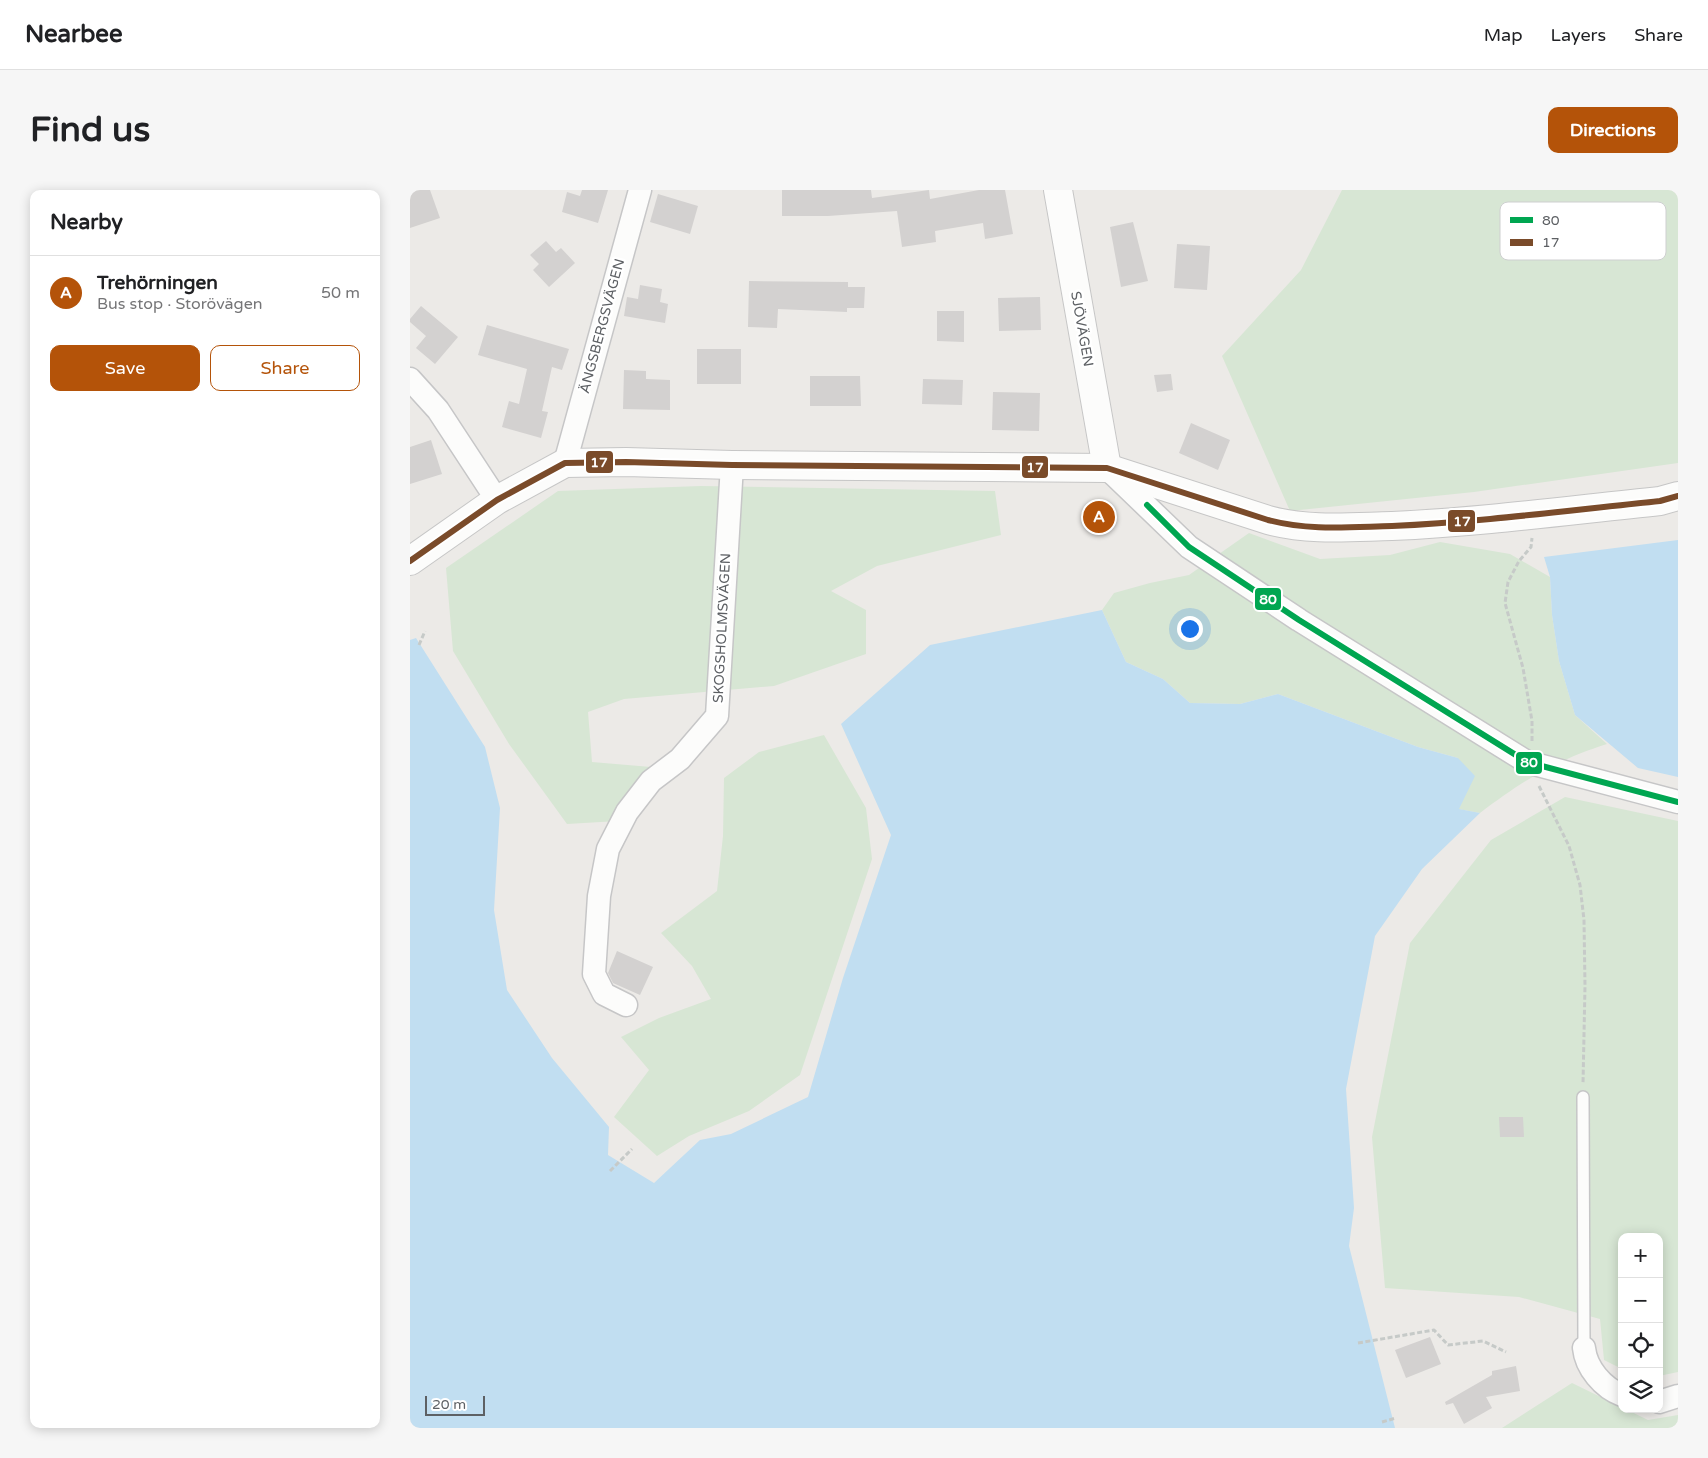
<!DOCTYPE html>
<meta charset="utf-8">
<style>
body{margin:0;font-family:"Varela Round",sans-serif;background:#f6f6f6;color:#202124}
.controls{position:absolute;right:15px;bottom:15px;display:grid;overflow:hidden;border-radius:10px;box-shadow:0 2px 12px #0003}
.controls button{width:45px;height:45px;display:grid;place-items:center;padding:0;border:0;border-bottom:1px solid #e0e0e0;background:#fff;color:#202124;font:25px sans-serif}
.scale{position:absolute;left:15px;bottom:12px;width:60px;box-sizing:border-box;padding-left:5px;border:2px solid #5d6064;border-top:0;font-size:14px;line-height:18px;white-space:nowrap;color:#5d6064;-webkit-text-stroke:4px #fff;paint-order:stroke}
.you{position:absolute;left:779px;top:438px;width:18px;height:18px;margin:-12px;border:4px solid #fff;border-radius:50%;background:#1a73e8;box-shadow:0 0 0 8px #1a73e833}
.badge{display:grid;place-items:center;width:32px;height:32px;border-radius:50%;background:#b45309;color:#fff;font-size:16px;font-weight:700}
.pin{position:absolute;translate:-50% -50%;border:2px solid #fff;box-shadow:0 1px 5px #0006}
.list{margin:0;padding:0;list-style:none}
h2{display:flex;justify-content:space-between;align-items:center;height:65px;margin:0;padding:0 20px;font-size:21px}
h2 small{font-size:16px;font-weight:400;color:#757577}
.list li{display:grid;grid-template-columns:32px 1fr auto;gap:15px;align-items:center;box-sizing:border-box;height:75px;padding:0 20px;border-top:1px solid #e0e0e0}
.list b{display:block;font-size:19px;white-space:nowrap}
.list p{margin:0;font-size:16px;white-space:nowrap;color:#757577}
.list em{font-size:16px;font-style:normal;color:#757577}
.actions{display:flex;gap:10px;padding:15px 20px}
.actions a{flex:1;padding:11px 0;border:1px solid #b45309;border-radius:10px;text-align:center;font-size:18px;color:#b45309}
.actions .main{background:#b45309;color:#fff}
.icon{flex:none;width:28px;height:28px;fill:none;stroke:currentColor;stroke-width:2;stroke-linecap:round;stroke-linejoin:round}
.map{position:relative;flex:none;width:1268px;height:1238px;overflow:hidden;border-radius:10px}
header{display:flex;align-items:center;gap:30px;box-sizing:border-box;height:70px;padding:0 25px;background:#fff;border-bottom:1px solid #e0e0e0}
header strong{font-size:24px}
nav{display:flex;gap:28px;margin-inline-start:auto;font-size:18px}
.intro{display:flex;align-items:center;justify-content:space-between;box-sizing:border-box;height:120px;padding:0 30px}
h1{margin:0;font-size:35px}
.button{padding:12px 22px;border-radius:10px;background:#b45309;color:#fff;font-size:18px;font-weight:700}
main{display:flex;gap:30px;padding:0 30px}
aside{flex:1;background:#fff;border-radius:10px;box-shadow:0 2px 12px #0003}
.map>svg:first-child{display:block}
.green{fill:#d7e6d4}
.water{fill:#c1def1}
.building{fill:#d3d1d0}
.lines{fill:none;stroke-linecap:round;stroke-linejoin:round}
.lane-casing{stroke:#c6c6c7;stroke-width:14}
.street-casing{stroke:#c6c6c7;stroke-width:25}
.secondary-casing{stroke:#c6c6c6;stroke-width:30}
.path{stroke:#c6cac8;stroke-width:3;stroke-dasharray:5 2.5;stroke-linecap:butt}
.lane{stroke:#fcfcfb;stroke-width:11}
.street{stroke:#fcfcfb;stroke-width:22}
.secondary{stroke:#fcfcfb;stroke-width:28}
.bus-1-casing{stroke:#fff;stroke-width:10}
.bus-2-casing{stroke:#fff;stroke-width:10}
.bus-1{stroke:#00a651;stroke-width:6}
.bus-2{stroke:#7a4b2a;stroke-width:6}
.labels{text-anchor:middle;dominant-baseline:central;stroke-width:5;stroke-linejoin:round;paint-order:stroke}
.street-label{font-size:14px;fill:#5d6064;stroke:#fff}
.key{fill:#fff;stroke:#cecfd0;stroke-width:1}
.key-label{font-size:14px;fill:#5d6064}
.line-badge{stroke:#fff;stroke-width:2}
.badge-label{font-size:14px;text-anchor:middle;font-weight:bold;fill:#fff}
</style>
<header>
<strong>Nearbee</strong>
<nav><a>Map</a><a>Layers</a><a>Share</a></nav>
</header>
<div class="intro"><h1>Find us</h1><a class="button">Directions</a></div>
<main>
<aside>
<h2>Nearby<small></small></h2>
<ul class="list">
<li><span class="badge">A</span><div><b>Trehörningen</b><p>Bus stop · Storövägen</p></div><em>50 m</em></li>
</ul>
<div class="actions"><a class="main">Save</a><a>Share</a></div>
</aside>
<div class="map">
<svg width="1268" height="1238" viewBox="0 0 1268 1238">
<rect width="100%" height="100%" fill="#eceae7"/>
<!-- green -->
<g class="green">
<polygon points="932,0 1268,0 1268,273 1064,302 880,321 812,166 891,80"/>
<polygon points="291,296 585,301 591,345 467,376 421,401 456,420 456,464 364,496 214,509 178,522 182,572 241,577 208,631 157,634 99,554 43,461 36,378 148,301"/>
<path d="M839,343L910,369L980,365L1030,352L1100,364L1140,387L1142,425L1149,471L1165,525L1197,554C1144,571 1114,590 1070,623L1048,619V568L1008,557L868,504L830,514L780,513L753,489L716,472L692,420L704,403L740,393L779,385Z"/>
<polygon points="414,545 456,618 462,669 390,885 339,921 279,946 247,966 204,927 239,880 211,847 249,828 301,809 282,776 251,743 307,701 313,646 314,588 349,562"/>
<polygon points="1155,607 1268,631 1268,1182 1249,1186 1249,1047 1212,1047 1212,1179 1194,1170 1190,1129 1109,1107 975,1098 962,947 1000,753 1081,650"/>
<polygon points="1162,1193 1238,1230 1268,1225 1268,1238 1092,1238"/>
</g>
<!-- water -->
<g class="water">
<polygon points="1268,350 1268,587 1228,578 1165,525 1149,471 1142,425 1140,387 1134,367"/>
<polygon points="692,420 716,472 753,489 780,513 830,514 868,504 1008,557 1048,568 1065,586 1049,619 1070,623 1012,679 965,746 936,899 944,1018 939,1056 985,1238 0,1238 0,450 6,448 75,557 90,618 84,720 97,800 142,868 199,937 198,965 244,993 290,950 321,944 398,907 433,788 481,645 431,534 520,455"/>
</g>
<!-- building -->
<g class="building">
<polygon points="0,0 20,0 30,28 0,38"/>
<polygon points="172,0 198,0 188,33 152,22 157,2 170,6"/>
<polygon points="372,0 461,0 462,8 519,0 520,9 569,0 595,0 603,44 575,49 573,33 525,41 526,52 492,57 487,21 418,26 372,26"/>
<polygon points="248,4 288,16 280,44 240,32"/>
<polygon points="723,32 738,91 711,97 700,37"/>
<polygon points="136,51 146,62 151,58 165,73 139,97 123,80 129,74 120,65"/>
<polygon points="767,54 800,56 797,100 764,98"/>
<polygon points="339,91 438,92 438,97 455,97 454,118 437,118 437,122 368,119 367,138 338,137"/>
<polygon points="230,95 252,99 250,112 258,114 255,133 214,126 217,107 228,109"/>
<polygon points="630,107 631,140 589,141 588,108"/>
<polygon points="11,116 48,147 25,174 6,158 16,146 0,132 0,129"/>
<polygon points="527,121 554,121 554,152 527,151"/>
<polygon points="77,135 159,159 152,180 142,177 132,221 138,222 131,248 92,237 99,211 109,214 117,179 68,165"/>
<rect x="287" y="159" width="44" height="35"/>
<polygon points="214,180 236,181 236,189 260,190 260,220 213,219"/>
<polygon points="761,184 763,200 747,202 744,185"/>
<polygon points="400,186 450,186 451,216 400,216"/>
<polygon points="513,189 553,190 552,215 512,214"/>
<polygon points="583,202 630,203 629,241 582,240"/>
<polygon points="781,233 820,250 808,280 769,263"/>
<polygon points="21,250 32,284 0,294 0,257"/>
<polygon points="207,761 243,777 230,805 203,793 198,783"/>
<polygon points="1089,927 1113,927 1114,947 1090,947"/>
<polygon points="1020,1147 1031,1174 996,1188 985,1160"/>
<polygon points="1106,1176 1110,1201 1076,1207 1082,1218 1054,1234 1043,1213 1036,1215 1035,1212 1082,1185 1082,1181"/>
</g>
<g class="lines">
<defs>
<polyline id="lane" points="1173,907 1174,1158"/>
<g id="street">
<polyline points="0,189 28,220 87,310"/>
<polyline points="155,273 230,0"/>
<polyline points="698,279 779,357 889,430 1117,572 1268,612"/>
<polyline points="216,815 194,804 184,784 189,706 198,659 217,622 241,591 270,569 307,526 322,275"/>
<path d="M1174,1158C1176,1178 1193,1198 1212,1205"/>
<polyline points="1249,1212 1268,1206"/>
</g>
<g id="secondary">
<polyline points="648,0 697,278"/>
<path d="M0,371L87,310L155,273L216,272L322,275L697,278L858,330C899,341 939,337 982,336C1072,332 1161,320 1250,311L1268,306"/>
</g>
</defs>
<!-- lane casing -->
<use href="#lane" class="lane-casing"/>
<!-- street casing -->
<use href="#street" class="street-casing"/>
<!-- secondary casing -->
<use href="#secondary" class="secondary-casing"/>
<!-- path -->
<g class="path">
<polyline points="9,455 15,441"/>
<polyline points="1122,551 1122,531 1113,478 1095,413 1098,392 1109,371 1121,357 1122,348"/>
<polyline points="1129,596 1159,656 1170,695 1174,730 1175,796 1173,894"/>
<polyline points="200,981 222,959"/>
<polyline points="948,1153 1024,1140 1038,1155 1073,1151 1096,1162"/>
<polyline points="972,1232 986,1228"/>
</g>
<!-- lane -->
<use href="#lane" class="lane"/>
<!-- street -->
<use href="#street" class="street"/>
<!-- secondary -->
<use href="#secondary" class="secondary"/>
<defs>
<polyline id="bus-1" points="737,315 779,357 889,430 1117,572 1268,612"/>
<path id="bus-2" d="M0,371L87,310L155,273L216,272L322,275L697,278L858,330C899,341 939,337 982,336C1072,332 1161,320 1250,311L1268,306"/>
</defs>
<!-- bus-1 casing -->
<use href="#bus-1" class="bus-1-casing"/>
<!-- bus-2 casing -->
<use href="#bus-2" class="bus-2-casing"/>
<!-- bus-1 -->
<use href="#bus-1" class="bus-1"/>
<!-- bus-2 -->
<use href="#bus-2" class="bus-2"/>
</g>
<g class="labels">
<!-- street labels -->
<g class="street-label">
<text transform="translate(192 136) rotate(-75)">ÄNGSBERGSVÄGEN</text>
<text transform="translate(672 139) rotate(80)">SJÖVÄGEN</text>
<text transform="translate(312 438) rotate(-87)">SKOGSHOLMSVÄGEN</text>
</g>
</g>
<!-- legend -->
<rect x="1090" y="12" width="166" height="58" rx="8" class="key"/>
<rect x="1100" y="27" width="23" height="6" fill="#00a651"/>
<rect x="1100" y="49" width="23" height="7" fill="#7a4b2a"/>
<g class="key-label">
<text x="1132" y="35">80</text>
<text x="1132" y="57">17</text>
</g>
<g class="line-badge">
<rect x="175" y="260" width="29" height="24" rx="5" fill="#7a4b2a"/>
<rect x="611" y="265" width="28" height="24" rx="5" fill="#7a4b2a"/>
<rect x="1037" y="319" width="29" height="24" rx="5" fill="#7a4b2a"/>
<rect x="844" y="397" width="28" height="24" rx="5" fill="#00a651"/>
<rect x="1105" y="561" width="28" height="24" rx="5" fill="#00a651"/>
</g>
<g class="badge-label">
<text x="189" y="277">17</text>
<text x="625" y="282">17</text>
<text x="1052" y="336">17</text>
<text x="858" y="414">80</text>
<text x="1119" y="577">80</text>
</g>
</svg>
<div class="controls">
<button>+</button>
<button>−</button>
<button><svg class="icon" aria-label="locate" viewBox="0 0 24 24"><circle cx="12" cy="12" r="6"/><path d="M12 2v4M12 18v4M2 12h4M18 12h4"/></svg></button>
<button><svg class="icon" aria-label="layers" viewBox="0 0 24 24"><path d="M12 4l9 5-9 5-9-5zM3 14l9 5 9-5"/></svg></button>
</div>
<div class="scale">20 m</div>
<div class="you"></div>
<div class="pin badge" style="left:689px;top:327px">A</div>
</div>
</main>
